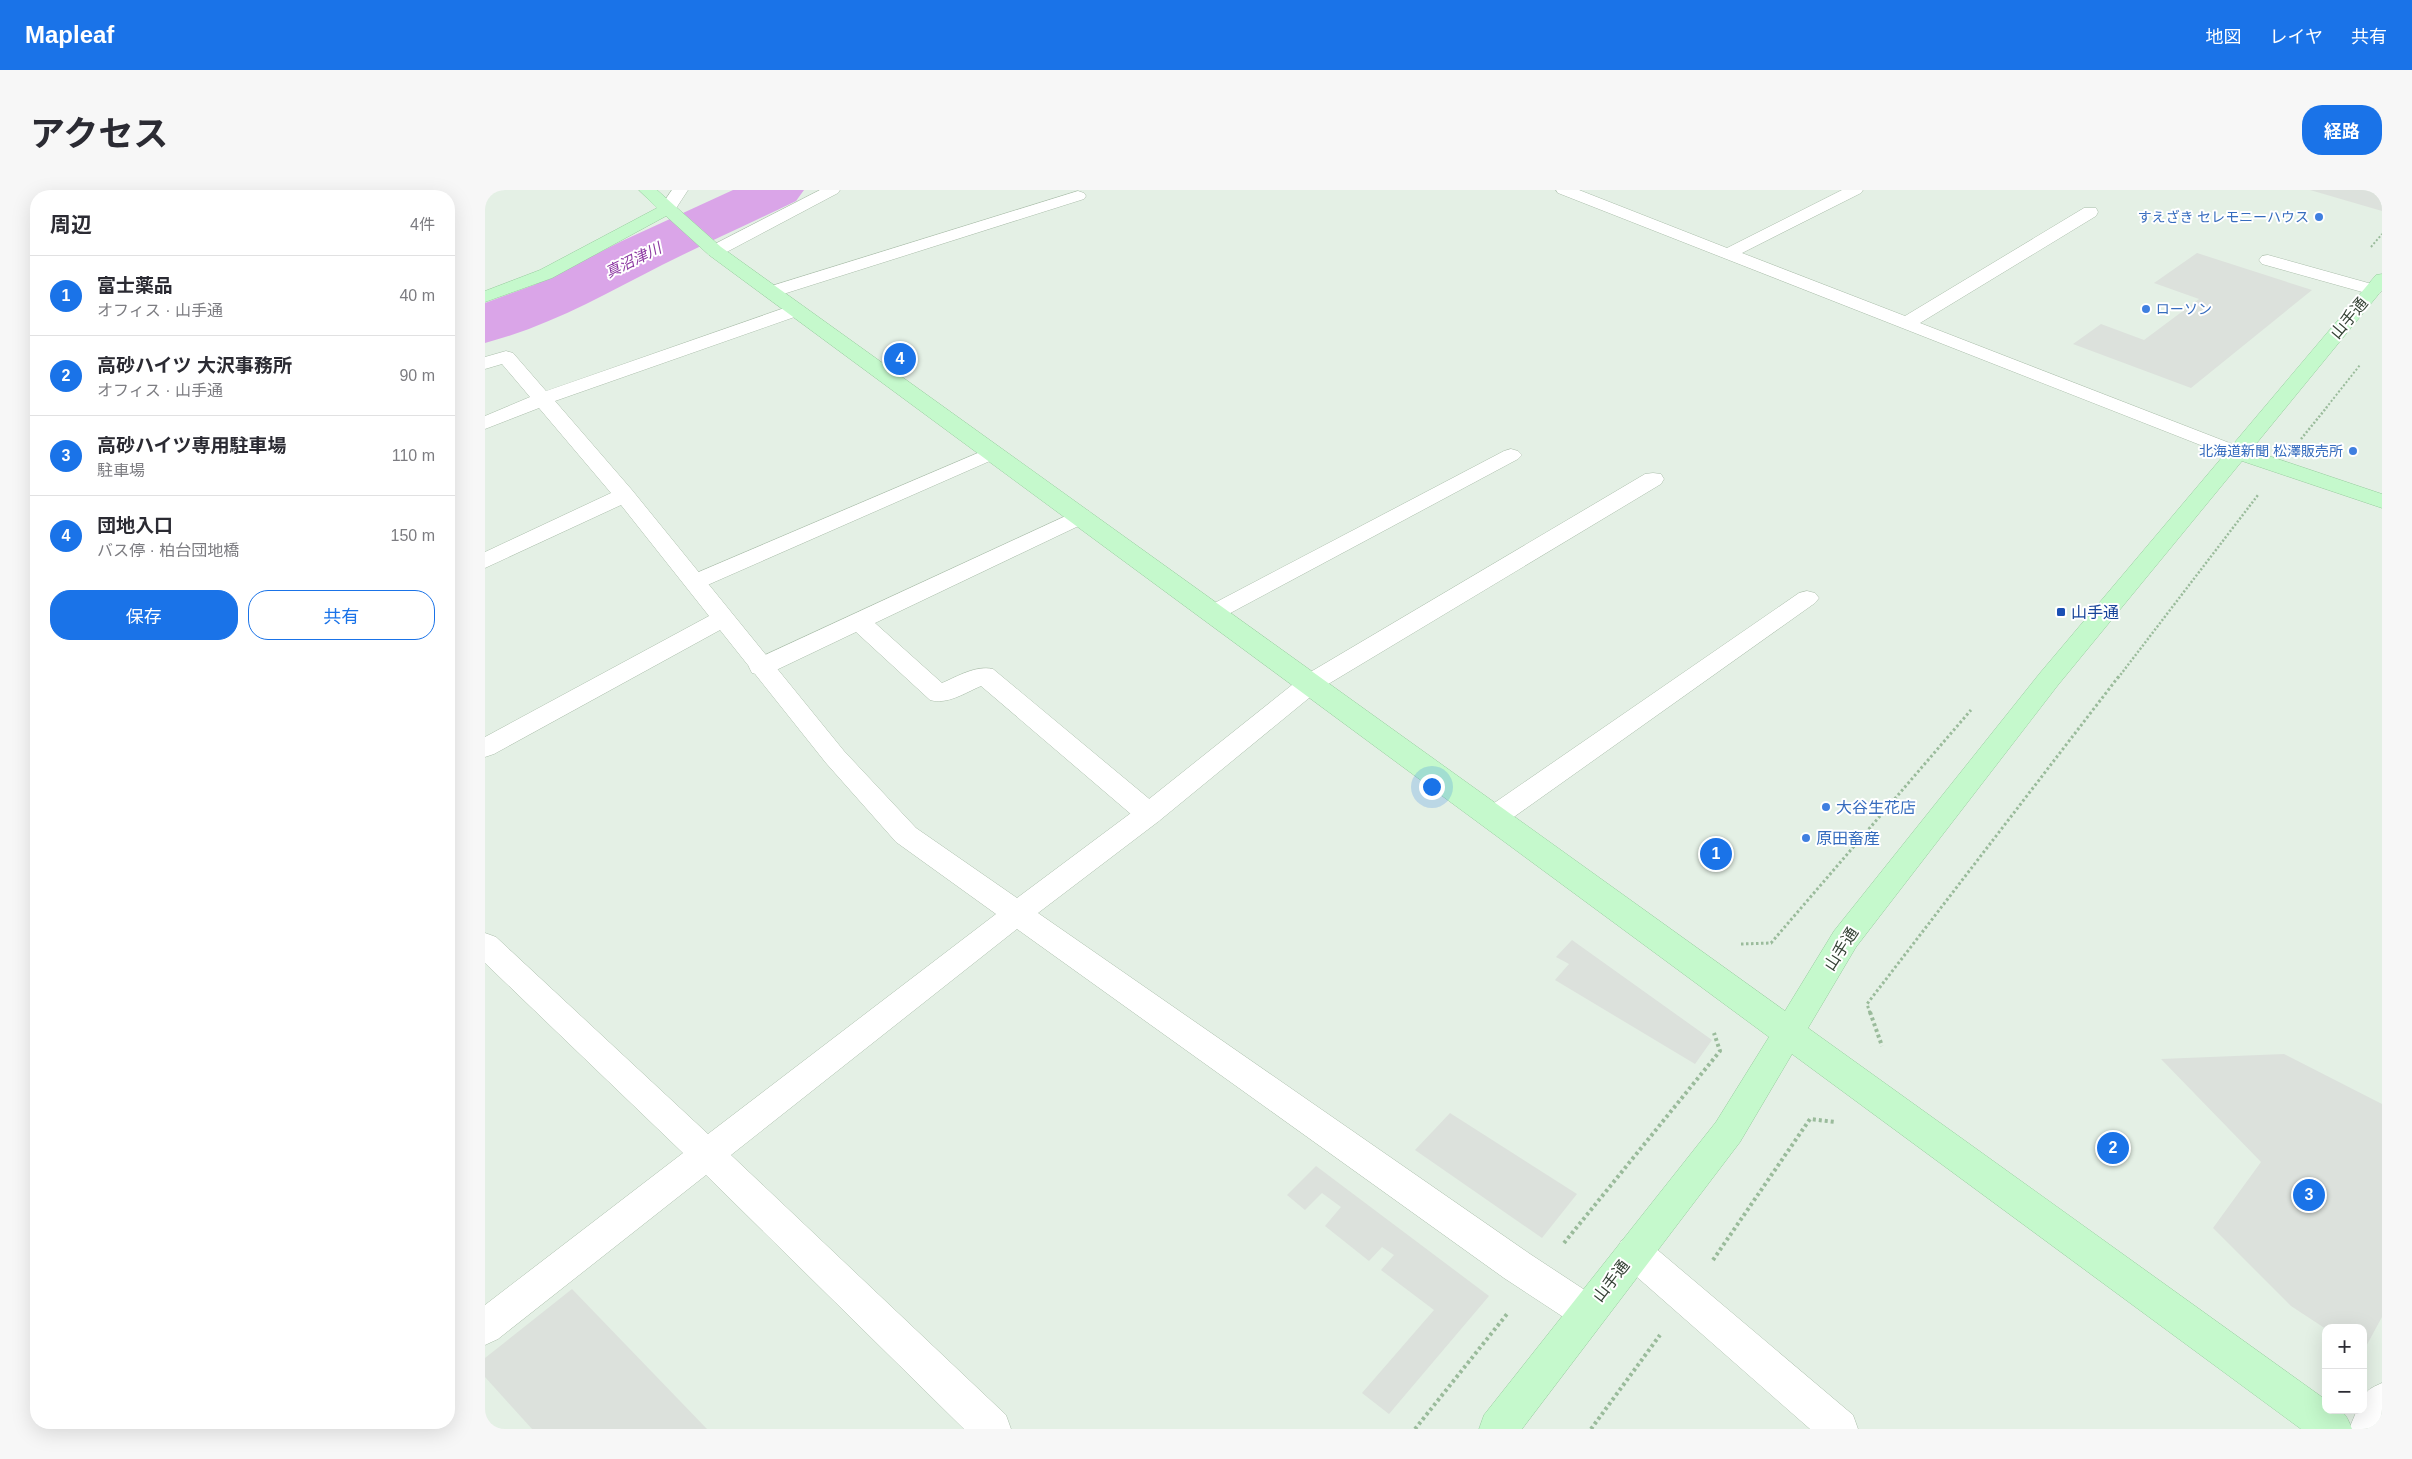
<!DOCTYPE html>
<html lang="ja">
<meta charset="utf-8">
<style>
body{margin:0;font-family:Helvetica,"Noto Sans JP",sans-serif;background:#f7f7f7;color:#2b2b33}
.controls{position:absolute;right:15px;bottom:15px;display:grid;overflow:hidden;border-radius:10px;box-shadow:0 5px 20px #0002}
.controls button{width:45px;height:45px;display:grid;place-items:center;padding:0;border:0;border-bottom:1px solid #e1e1e2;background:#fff;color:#2b2b33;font:25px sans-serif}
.you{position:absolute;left:946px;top:596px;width:18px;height:18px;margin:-12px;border:4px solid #fff;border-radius:50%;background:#1a73e8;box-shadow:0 0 0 8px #1a73e833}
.badge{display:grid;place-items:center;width:32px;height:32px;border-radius:50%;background:#1a73e8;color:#fff;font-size:16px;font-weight:700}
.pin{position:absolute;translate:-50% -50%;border:2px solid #fff;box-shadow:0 1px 5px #0006}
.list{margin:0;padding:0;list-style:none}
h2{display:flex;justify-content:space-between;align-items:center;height:65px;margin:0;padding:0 20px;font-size:21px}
h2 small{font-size:16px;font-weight:400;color:#7c7c81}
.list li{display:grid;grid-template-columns:32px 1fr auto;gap:15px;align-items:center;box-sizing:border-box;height:80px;padding:0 20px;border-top:1px solid #e1e1e2}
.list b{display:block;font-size:19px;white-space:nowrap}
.list p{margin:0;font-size:16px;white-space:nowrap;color:#7c7c81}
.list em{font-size:16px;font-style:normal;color:#7c7c81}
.actions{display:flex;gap:10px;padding:15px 20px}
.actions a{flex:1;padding:11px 0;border:1px solid #1a73e8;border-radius:20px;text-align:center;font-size:18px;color:#1a73e8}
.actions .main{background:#1a73e8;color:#fff}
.map{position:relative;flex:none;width:1897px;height:1239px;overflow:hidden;border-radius:20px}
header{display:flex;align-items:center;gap:30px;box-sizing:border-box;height:70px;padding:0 25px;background:#1a73e8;color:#fff}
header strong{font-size:24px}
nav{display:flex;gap:28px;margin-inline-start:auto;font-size:18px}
.intro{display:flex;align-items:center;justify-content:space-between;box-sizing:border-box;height:120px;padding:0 30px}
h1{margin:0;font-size:35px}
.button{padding:12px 22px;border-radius:20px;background:#1a73e8;color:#fff;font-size:18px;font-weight:700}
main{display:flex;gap:30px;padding:0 30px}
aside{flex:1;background:#fff;border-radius:20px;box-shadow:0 5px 20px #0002}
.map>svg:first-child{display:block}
.parking{fill:#dce1dc}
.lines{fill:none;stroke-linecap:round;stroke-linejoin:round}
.river{fill:#daa5e8;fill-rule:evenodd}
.lane-casing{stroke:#abbeab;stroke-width:1}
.street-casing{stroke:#abbeab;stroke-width:1}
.secondary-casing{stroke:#97cc9e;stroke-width:1}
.path-far3{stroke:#9abb9b;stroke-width:2;stroke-dasharray:2 2;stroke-linecap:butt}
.path-far2{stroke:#9abb9b;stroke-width:2.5;stroke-dasharray:2 2;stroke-linecap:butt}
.path-far1{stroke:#9abb9b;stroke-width:3;stroke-dasharray:2.5 2.5;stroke-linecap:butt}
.path{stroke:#9abb9b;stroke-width:4;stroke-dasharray:3 3;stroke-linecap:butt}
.lane{fill:#fff;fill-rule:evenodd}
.street{fill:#fff;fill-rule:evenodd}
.secondary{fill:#c5f9cc;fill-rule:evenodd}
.shop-dot{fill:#3f7fe0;stroke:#fff;stroke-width:2}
.transit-dot{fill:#1a4fb4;stroke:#fff;stroke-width:2}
.labels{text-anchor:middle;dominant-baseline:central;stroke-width:4;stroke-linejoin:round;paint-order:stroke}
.far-shop-label{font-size:14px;fill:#366cbe;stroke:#fff;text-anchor:end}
.far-water-label{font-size:15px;font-style:italic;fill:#8d39a2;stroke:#fff}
.street-label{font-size:16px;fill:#354235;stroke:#fff}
.transit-label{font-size:16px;fill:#164399;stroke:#fff;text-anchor:start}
.shop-label{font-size:16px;fill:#366cbe;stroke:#fff;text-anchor:start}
</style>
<header>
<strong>Mapleaf</strong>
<nav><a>地図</a><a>レイヤ</a><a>共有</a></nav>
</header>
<div class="intro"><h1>アクセス</h1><a class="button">経路</a></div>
<main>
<aside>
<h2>周辺<small>4件</small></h2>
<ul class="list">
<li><span class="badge">1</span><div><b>富士薬品</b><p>オフィス · 山手通</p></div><em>40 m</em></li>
<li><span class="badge">2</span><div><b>高砂ハイツ 大沢事務所</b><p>オフィス · 山手通</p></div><em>90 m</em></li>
<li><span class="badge">3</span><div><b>高砂ハイツ専用駐車場</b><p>駐車場</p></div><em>110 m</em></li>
<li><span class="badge">4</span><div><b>団地入口</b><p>バス停 · 柏台団地橋</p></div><em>150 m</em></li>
</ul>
<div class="actions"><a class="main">保存</a><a>共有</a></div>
</aside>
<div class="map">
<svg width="1897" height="1239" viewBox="0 0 1897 1239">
<rect width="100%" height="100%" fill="#e4f0e5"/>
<!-- parking -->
<g class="parking">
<polygon points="1825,0 1897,0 1897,21"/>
<polygon points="1712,63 1827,100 1706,198 1588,154 1616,134 1659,150 1714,109 1669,93"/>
<polygon points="1087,750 1227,850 1210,874 1070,790 1084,774 1071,767"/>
<polygon points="1799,864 1897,914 1897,1127 1878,1162 1878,1138 1841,1139 1806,1116 1728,1038 1776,972 1676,869"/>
<polygon points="965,923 1092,1004 1057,1048 930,960"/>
<polygon points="831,976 1004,1106 904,1224 877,1203 949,1120 896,1080 909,1065 897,1057 884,1071 840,1036 856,1017 837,1003 820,1020 802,1005"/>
<polygon points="87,1099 222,1239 47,1239 0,1187 0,1168"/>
</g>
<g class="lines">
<!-- river -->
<path class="river" d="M248,0H319L311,11C266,33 221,53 177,75C118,105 65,136 0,153V113L49,95L137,51Z"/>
<defs>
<g id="lane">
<polygon points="187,0 203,0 188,23 176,23 174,19"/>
<polygon points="1783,65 1894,96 1897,100 1894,104 1888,105 1777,74 1774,70 1777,66"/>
<polygon points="507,257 514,259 518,263 514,267 218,397 210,399 202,397 198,392 202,387"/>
<path d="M596,319L604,321L607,326L604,331L390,433L457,493C473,486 491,475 508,479L674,617L678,624L674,631L664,634L654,631L496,496C480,503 462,515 445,510L371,442L285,483L276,485L267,483L264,477L267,471Z"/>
<path d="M1897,1193V1239H1864L1872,1220H1878C1878,1202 1881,1200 1897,1193Z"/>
</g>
<g id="street">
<polygon points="335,0 355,0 353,3 236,65 224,65 221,61 224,57"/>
<polygon points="1071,0 1094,0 1242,58 1357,0 1378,0 1376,3 1257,63 1420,126 1599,18 1611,18 1613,22 1611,26 1435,133 1760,259 1764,263 1760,267 1753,269 1746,267 1073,3"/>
<polygon points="593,1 599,3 601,6 599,9 292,106 280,106 277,102 280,98"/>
<polygon points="311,114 318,116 320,120 318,124 70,211 147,300 359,561 431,638 532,708 654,617 817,487 1160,284 1168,283 1176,284 1179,289 1176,294 835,499 674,631 553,723 1045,1064 1115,1110 1120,1122 1115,1134 1102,1139 1089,1134 1019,1088 532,739 246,965 521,1225 526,1239 479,1239 221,985 13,1149 0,1155 0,1115 198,963 0,773 0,743 11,747 223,944 511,724 411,652 341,573 235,440 9,564 0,567 0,547 224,426 136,315 0,378 0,362 126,303 54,218 0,239 0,226 45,207 17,174 0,179 0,167 21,161 28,163 61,201"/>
<polygon points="1026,259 1033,261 1037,265 1033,269 736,428 728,430 720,428 716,423 720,418 1019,261"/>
<polygon points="1322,401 1330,403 1334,408 1330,413 1019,634 1009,637 999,634 995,627 999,620 1314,403"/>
<polygon points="1149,1046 1162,1051 1368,1225 1373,1239 1325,1239 1136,1073 1131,1062 1136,1051"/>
</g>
<path id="secondary" d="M154,0H172L236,57L1300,821L1349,741L1555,483L1891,85L1897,84V100L1766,260L1897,304V318L1757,271L1573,495L1371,757L1323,838L1841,1210V1220C1859,1220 1860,1222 1867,1239H1816L1307,864L1255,952L1037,1239H994L999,1225L1231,932L1284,847L224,65L181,26L67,88L0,112V101L55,80L172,18Z"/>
</defs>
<!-- lane casing -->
<use href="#lane" class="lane-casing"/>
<!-- street casing -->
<use href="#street" class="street-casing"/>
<!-- secondary casing -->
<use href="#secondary" class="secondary-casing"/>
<!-- path-far3 -->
<g class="path-far3">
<polyline points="1886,57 1897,44"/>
<polyline points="1841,218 1875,175"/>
</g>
<!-- path-far2 -->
<g class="path-far2">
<polyline points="1816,249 1842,217"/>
<polyline points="1633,488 1773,305"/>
</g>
<!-- path-far1 -->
<g class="path-far1">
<polyline points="1256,754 1286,753 1486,520"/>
<polyline points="1385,823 1382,814 1634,486"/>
</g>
<!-- path -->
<g class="path">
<polyline points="1385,822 1397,856"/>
<polyline points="1079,1053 1235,861 1229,843"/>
<polyline points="1228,1070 1325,929 1350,932"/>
<polyline points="930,1239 1022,1124"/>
<polyline points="1106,1239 1175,1145"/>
</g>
<!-- lane -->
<use href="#lane" class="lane"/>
<!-- street -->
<use href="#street" class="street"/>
<!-- secondary -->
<use href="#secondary" class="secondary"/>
</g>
<!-- markers -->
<g class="shop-dot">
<circle cx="1834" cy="27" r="5"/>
<circle cx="1661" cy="119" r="5"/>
<circle cx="1868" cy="261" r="5"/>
<circle cx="1341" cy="617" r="5"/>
<circle cx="1321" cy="648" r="5"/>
</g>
<rect class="transit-dot" x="1571" y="417" width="10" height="10" rx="2.5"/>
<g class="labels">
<!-- far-shop labels -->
<g class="far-shop-label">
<text x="1824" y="27">すえざき セレモニーハウス</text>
<text x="1671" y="119" text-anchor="start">ローソン</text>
<text x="1858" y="261">北海道新聞 松澤販売所</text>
</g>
<!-- far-water labels -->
<g class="far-water-label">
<text transform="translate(148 70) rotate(-26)">真沼津川</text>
</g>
<!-- street labels -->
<g class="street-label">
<text transform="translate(1864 128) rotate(-50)">山手通</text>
<text transform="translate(1356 759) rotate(-57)">山手通</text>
<text transform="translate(1126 1091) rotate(-52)">山手通</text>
</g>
<!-- transit labels -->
<g class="transit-label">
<text x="1586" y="422">山手通</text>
</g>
<!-- shop labels -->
<g class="shop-label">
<text x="1351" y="617">大谷生花店</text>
<text x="1331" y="648">原田畜産</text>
</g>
</g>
</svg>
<div class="controls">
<button>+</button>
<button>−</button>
</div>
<div class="you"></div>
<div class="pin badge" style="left:1231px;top:664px">1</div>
<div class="pin badge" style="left:1628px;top:958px">2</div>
<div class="pin badge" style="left:1824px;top:1005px">3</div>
<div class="pin badge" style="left:415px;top:169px">4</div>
</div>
</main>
